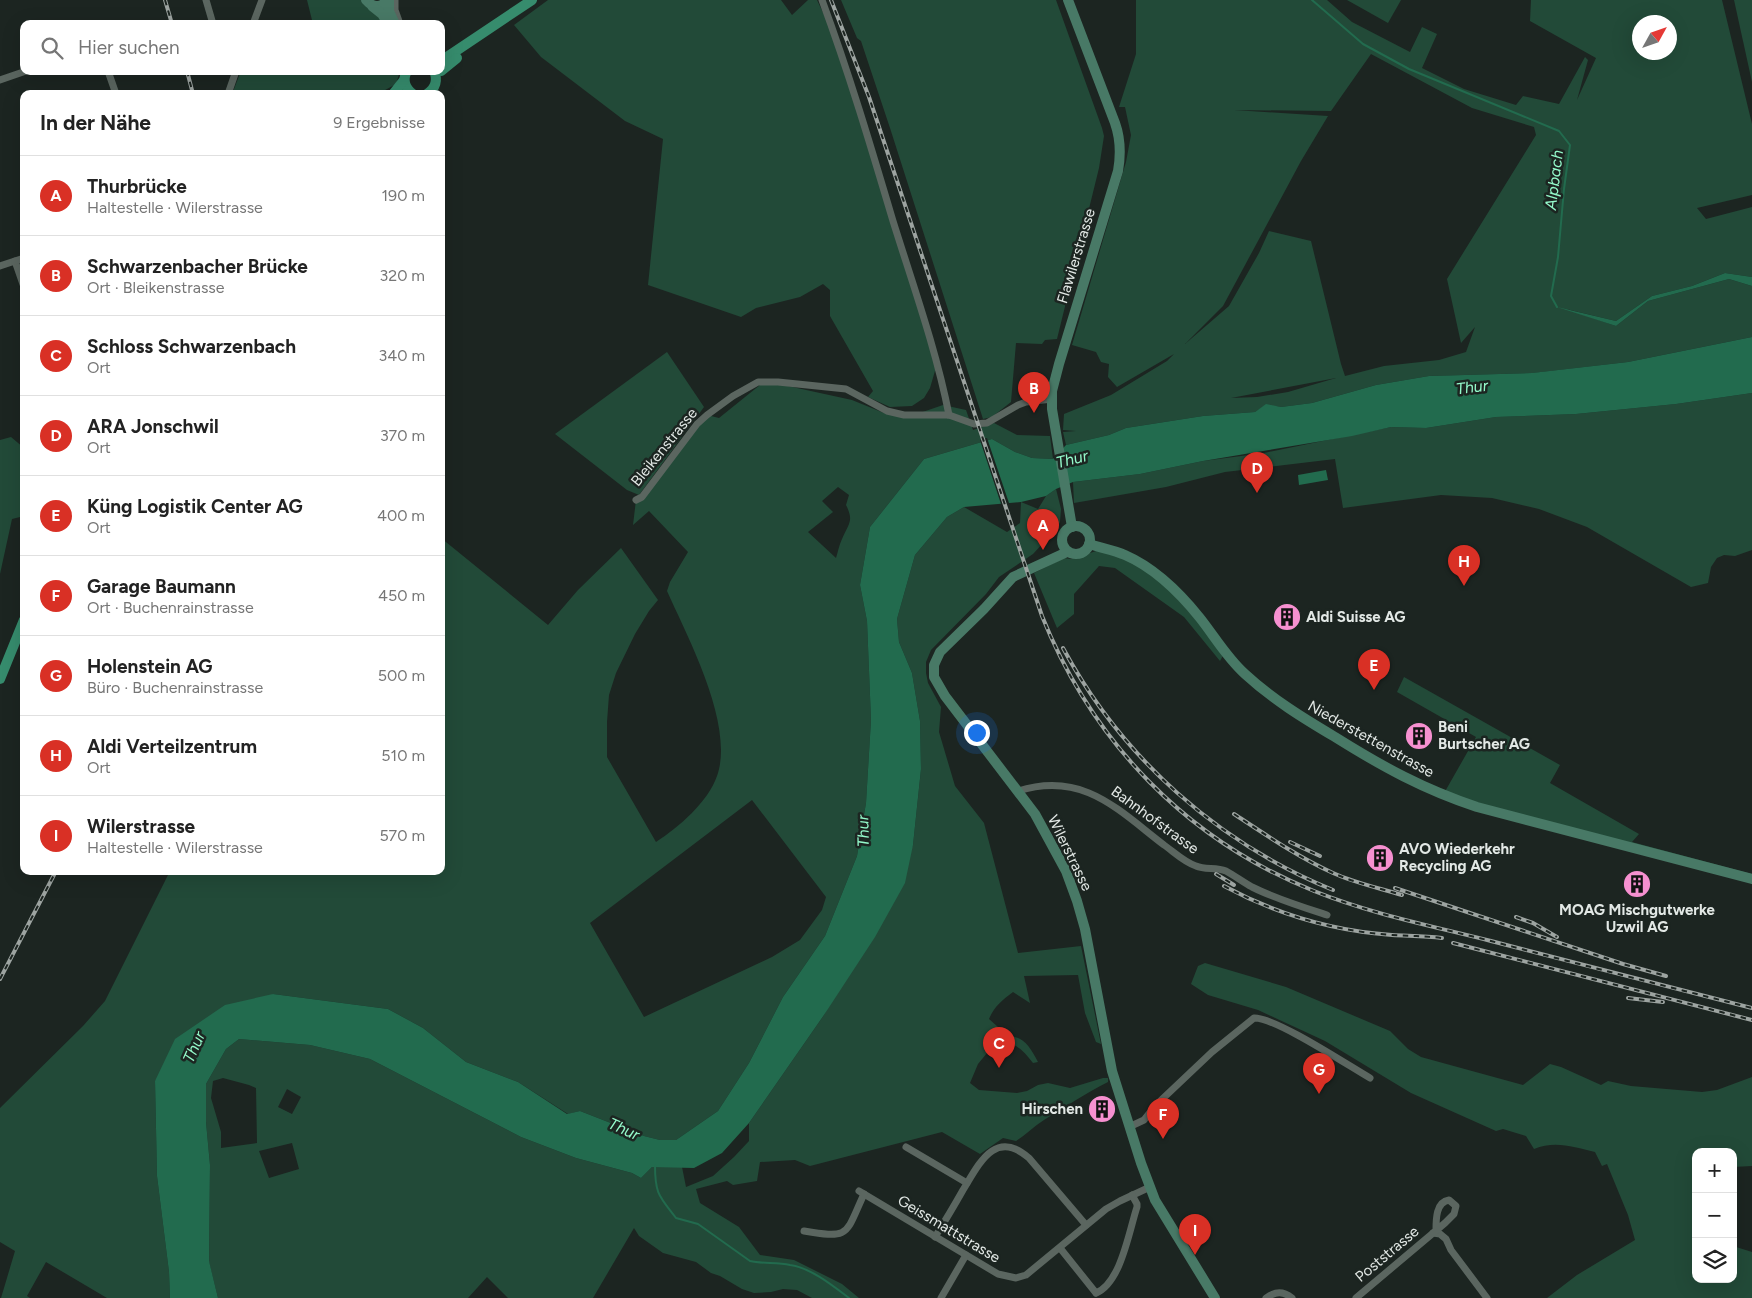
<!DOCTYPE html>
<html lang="de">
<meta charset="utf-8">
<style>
body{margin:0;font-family:Figtree,sans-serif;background:#f6f6f6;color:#222}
.controls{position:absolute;right:15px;bottom:15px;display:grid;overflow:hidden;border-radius:10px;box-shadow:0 5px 20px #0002}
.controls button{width:45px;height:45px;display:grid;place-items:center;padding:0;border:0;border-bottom:1px solid #e0e0e0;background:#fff;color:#222;font:25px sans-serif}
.compass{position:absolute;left:1632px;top:15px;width:45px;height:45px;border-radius:50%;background:#fff;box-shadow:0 5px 20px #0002;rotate:50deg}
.you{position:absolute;left:976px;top:732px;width:18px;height:18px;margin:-12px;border:4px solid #fff;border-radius:50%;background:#1a73e8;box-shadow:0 0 0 8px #1a73e833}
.badge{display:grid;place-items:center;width:32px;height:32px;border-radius:50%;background:#d93025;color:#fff;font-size:16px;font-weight:700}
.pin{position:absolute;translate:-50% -41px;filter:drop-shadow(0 1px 2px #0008)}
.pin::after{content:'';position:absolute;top:26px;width:18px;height:15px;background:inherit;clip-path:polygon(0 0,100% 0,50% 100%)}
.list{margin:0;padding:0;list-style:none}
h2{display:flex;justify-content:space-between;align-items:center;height:65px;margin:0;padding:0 20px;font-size:21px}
h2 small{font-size:16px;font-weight:400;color:#767676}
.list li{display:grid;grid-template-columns:32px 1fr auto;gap:15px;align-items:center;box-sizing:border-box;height:80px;padding:0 20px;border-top:1px solid #e0e0e0}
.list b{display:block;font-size:19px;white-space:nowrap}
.list p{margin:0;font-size:16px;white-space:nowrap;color:#767676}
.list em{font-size:16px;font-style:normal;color:#767676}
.icon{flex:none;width:28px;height:28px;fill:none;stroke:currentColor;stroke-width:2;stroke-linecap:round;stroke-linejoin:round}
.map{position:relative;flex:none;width:1752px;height:1298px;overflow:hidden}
.search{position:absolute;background:#fff;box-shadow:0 5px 20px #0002;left:20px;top:20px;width:425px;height:55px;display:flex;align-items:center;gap:12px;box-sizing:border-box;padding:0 18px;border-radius:10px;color:#767676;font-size:19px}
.panel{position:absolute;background:#fff;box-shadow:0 5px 20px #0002;left:20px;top:90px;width:425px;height:785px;border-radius:10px}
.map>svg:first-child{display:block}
.green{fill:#224a38;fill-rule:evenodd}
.water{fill:#226b4e}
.pier{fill:#1c2521}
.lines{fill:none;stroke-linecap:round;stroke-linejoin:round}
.stream{stroke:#226b4e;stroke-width:2}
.street{stroke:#5b6660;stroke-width:7}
.secondary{stroke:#487966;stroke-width:10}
.primary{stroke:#368c6d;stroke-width:10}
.rail-casing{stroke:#9da4a1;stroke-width:4}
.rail{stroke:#1c2521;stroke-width:2;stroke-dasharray:5.5;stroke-linecap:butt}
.labels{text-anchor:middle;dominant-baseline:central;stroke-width:5;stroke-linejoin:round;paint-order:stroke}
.street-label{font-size:15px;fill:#e2e8e5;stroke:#1c2521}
.poi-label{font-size:15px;font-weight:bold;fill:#e2e8e5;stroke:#1c2521;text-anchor:start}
.water-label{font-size:16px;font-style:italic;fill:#94facb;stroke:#1c2521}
</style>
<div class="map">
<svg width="1752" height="1298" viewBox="0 0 1752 1298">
<rect width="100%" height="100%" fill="#1c2521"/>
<!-- green -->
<g class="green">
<polygon points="307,0 362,0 380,17 383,24 313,24"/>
<polygon points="548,0 781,0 792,15 808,0 817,0 839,46 937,364 930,388 924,398 912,406 890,407 868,397 873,391 830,316 830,290 823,284 800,297 756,308 741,317 648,285 663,139 625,121 541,57 514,25"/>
<polygon points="841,0 1056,0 1102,128 1104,136 1099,168 1057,339 1045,340 1042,344 1016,343 1011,402 992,417 983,419 890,128 861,41 857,38"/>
<path d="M1136,0H1327L1352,22L1410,52L1422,27L1437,34L1422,68L1464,89L1516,105L1523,96L1559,104L1585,57L1588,60L1577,100L1596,58L1530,21L1531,0H1722L1752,124V195L1697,208L1706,219L1752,207V277L1725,273L1692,286L1652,296L1616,321L1566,309L1616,326L1648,301L1729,279L1752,286V337L1628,362L1533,373L1429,376L1376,385L1312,403L1281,407L1266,405L1255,412L1203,416L1126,428L1109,435L1066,445L1063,432L1076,431L1063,430L1064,414L1111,395L1167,361L1174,354L1117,387L1108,377L1109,364L1101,362L1096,352L1072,345L1126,162L1131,135L1125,107H1119L1136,54ZM1640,22H1670V52H1640ZM1371,54L1472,108L1534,127L1536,135L1447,279L1461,343L1475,327L1466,352L1439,360L1384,366L1345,376L1341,364L1311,241L1269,231L1259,253L1229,306L1185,344L1223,306L1301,161L1328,116L1234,110L1331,111ZM1336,378L1288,392L1257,397L1231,398Z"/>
<polygon points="1347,0 1401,0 1388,23"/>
<polygon points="1734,0 1752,0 1752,82"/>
<polygon points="241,71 400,71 396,84 378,94 232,94"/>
<polygon points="667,352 704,407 639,495 627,490 555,434"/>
<path d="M765,381L852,400L884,413L911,416L943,405L966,410L973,430L994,423L1017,435L1050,436L1053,459L1032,458L1015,452L992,439L924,459L870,527L860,585L867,621L871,720L866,803L857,856L825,936L783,997L749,1063L718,1111L676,1140H660L644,1136L580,1111L568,1114L518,1082L466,1062L423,1028L388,1009L273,994L155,1081L157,1176L169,1272L170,1298H107L46,1262L27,1296L30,1298H1L15,1251L0,1242V1108L83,1026L105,1001L170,871H441V538L548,625L578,590L621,548L658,600L649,611L635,634L616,673L609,695L607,722V757L656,842C679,827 708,802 717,776C735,725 688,638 667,591L670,582L688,552L649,511L633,525L636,500L707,415L719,418ZM838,487L849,495L846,505C854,521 849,523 842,539C839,545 838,552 836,558L808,532L833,512L822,501ZM752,800L826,897L822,910L800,940L772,957L644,1017L590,923Z"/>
<polygon points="1752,393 1752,550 1735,556 1724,555 1717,558 1711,567 1708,583 1691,587 1587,527 1539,509 1492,498 1441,495 1343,508 1335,459 1225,472 1166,487 1074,503 1073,482 1140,474 1203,461 1264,453 1391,427 1426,428 1496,417 1576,414 1676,404"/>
<polygon points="11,437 24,448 24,516 12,519 0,574 0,440"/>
<path d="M1056,489L1061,509L1060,522L1057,528L1033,554L999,577L986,594L931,650L926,662V673L928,683L941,707L939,732L955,786L984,823L1018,953L1081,946L1101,1044L1096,1042L1085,1013L1078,975L1024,976L1030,1003L1013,992C1002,1000 994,1007 989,1019L998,1027L1000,1037C1022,1033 1029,1045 1038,1062L1033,1063C1023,1050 1014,1040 996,1042L978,1064L970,1083L979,1090L1017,1093L1027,1091L1038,1085L1048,1083L1070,1088L1103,1078H1108V1082C1086,1093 1065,1107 1044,1120C1034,1126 1026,1135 1016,1141L1003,1138L980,1154L942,1132L810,1166L795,1160L760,1162L757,1181L733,1185L727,1181L696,1189L700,1203L739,1227L760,1255L794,1260L842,1284L859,1298H812L797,1290L783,1289L771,1292L754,1293L742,1289L720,1276L711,1273L696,1262L663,1253L639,1236L634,1228L593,1298H508L487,1277L468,1298H218L209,1262L210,1165L206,1122V1084L226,1049L239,1039L310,1045L370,1059L521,1137L576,1158L632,1173L641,1178L652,1167H682L686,1187L713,1176L734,1157L749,1141V1123L824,1015L913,845L921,769L920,721L912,673L899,642L897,619L915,555L947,517L964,507L1007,532L1020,523L1021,502L1038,509L1046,496ZM223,1078L249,1085L256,1088L257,1143L221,1148V1132L211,1098L213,1081ZM287,1089L301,1097L292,1114L278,1107ZM292,1143L299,1169L269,1178L259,1151Z"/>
<polygon points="1102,549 1151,570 1225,652 1220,661 1184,617 1115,568 1099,566 1074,594 1074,614 1057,628 1034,573 1064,558 1072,559"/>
<polygon points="1404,677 1560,765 1550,783 1639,834 1632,842 1752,874 1752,876 1443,795 1476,737 1397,692"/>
<path d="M1205,963L1286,987L1390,1031L1408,1049L1421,1057L1523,1085L1550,1064L1561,1067L1601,1085L1608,1081L1631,1086L1702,1092L1717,1090L1752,1077V1166L1733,1167V1152H1696V1279H1733V1246L1752,1252V1298H1547L1577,1275L1635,1240L1628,1215L1607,1164L1602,1166L1595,1152C1574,1147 1555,1140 1534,1149L1526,1136L1503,1129L1496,1131L1411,1093L1325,1041L1258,1010L1208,995L1191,984L1198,966Z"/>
</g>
<!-- water -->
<g class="water">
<polygon points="1725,273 1752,277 1752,286 1729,279 1648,301 1616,326 1557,307 1616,321 1652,296 1692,286"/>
<polygon points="1752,337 1752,393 1676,404 1576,414 1496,417 1426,428 1391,427 1352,436 1203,461 1140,474 1073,482 1056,489 1046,496 1021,502 964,507 947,517 915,555 897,619 899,642 912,673 920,721 921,769 913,845 905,883 875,937 824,1015 749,1123 722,1153 694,1168 652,1167 641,1178 632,1173 576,1158 521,1137 370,1059 310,1045 239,1039 226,1049 206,1084 206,1122 210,1165 209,1261 218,1298 170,1298 169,1272 157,1176 155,1081 175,1039 225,1005 273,994 388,1009 423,1028 466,1062 518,1082 567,1114 580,1111 644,1136 660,1140 676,1140 718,1111 749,1063 783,997 825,936 857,856 866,803 871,720 867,621 860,585 870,527 924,459 992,439 1015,452 1032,458 1053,459 1066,445 1109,435 1126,428 1203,416 1255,412 1266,404 1281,407 1312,403 1376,385 1429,376 1532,373 1628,362"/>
<polygon points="1326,470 1328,480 1299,485 1298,475"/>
</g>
<!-- pier -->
<polygon class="pier" points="987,438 1010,506 1002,507 980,440"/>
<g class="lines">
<!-- stream -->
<g class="stream">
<polyline points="1312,0 1363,44 1409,69 1559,131 1570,145 1564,189 1558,257 1551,296 1557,307"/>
<path d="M655,1165C655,1194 659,1196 676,1218L698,1224L750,1261C763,1264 777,1262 790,1265C811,1268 832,1285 849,1298"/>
</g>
<!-- street -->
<g class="street">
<polyline points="206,0 213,24"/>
<polyline points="395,0 395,10 400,24"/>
<path d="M822,0C849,73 871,147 893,221C913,285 936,349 949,415"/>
<polyline points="253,24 262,0"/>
<polyline points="108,71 116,94"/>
<polyline points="0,80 26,71"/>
<polyline points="228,94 236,71"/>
<polyline points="15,261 24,287"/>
<polyline points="0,266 24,258"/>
<polyline points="636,500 642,497 697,424 707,415 733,396 758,382 778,382 846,389 887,411 904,415 949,415 974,424 987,423 1018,405 1026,402 1052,399"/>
<path d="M1018,791C1083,771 1117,809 1164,845C1174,852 1184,862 1196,866C1205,870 1216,867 1226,871C1235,876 1243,882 1252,887C1276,899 1302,907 1327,915"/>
<path d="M1129,1127L1144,1120L1156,1105L1212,1052L1254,1018C1275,1017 1349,1066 1370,1078"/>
<polyline points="906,1147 967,1183"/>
<polyline points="859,1191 998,1274 1016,1278 1026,1275 1106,1209 1120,1201 1150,1187"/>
<path d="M804,1231C851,1239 845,1235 864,1194"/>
<polyline points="1433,1233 1440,1234 1446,1239 1451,1250 1487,1298"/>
<path d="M935,1237C945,1221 954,1206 963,1190C979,1164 995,1128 1029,1158L1086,1225"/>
<polyline points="1060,1248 1096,1293"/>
<path d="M1096,1293C1121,1283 1129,1231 1137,1207V1204L1132,1195"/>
<polyline points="941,1298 966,1255"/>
<path d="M1266,1298C1276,1291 1283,1291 1292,1298"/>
<path d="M1356,1298L1445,1223L1454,1214L1456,1206L1449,1200C1436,1202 1436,1219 1436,1230"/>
</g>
<!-- secondary -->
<g class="secondary">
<path d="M366,0C373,8 381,8 388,0"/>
<polyline points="389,0 389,11 395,24"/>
<path d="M1068,0L1115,123C1121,140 1121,154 1118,171L1059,364L1052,391V409L1072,527"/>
<polyline points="372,6 382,14 388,24"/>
<circle cx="1076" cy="540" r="14"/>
<path d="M1089,544C1101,548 1114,550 1125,555C1155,568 1180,593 1200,618C1215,637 1227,658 1245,674C1272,699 1303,718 1335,737C1383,767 1423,789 1477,807L1752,879"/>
<polyline points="1067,552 1013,577 984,609 940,652 934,665 934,677 945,696 1035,814 1066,871 1077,901 1085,929 1112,1071 1141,1163 1155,1200 1215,1298"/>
</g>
<!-- primary -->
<g class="primary">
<polyline points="441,61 532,0"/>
<path d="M407,71C402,80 405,88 413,94"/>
<polyline points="441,71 457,58"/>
<polyline points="393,94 404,80"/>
<path d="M427,94C436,88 438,80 434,71"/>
<polyline points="0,679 24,620"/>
</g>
<defs>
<g id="rail">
<polyline points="165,0 172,24"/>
<path d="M831,0L869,97L1042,616C1093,743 1187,840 1314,891C1371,914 1432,926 1491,941C1578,964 1665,986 1752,1008"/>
<polyline points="187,71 193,94"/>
<path d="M1063,648C1122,758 1218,843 1333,890"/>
<path d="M1234,814C1266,835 1298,857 1333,873C1355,883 1379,888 1402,895"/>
<polyline points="1290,842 1320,856"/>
<polyline points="1216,874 1234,885"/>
<path d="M1224,886C1276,914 1333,931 1392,935C1409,936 1425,936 1442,938"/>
<polyline points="1395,888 1623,964 1666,976"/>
<polyline points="1516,917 1533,923 1557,937"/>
<polyline points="1453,943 1752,1020"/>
<polyline points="0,979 56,871"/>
<polyline points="1628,998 1663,1002"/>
</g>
</defs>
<!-- rail casing -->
<use href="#rail" class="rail-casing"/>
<!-- rail -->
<use href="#rail" class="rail"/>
</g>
<!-- icons -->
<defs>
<symbol id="building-disc" viewBox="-11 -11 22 22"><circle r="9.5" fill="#f690d0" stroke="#1c2521"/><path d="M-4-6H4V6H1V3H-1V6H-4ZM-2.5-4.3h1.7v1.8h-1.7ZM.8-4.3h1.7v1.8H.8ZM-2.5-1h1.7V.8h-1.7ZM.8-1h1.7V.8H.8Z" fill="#111"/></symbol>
</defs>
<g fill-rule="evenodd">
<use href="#building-disc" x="1271" y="601" width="32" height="32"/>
<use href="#building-disc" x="1403" y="720" width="32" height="32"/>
<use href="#building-disc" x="1364" y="842" width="32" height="32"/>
<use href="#building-disc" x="1621" y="868" width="32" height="32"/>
<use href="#building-disc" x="1086" y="1093" width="32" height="32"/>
</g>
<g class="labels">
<!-- street labels -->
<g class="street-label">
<text transform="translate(1076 256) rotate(-73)">Flawilerstrasse</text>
<text transform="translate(664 447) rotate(-51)">Bleikenstrasse</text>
<text transform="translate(1371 739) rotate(29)">Niederstettenstrasse</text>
<text transform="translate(1155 820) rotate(36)">Bahnhofstrasse</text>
<text transform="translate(1070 853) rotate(64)">Wilerstrasse</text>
<text transform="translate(949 1229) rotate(31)">Geissmattstrasse</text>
<text transform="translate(1387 1254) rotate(-40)">Poststrasse</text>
</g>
<!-- poi labels -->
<g class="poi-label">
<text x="1306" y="617">Aldi Suisse AG</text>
<text x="1438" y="727">Beni<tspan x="1438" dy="17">Burtscher AG</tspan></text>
<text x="1399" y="849">AVO Wiederkehr<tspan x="1399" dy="17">Recycling AG</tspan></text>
<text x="1637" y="910" text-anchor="middle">MOAG Mischgutwerke<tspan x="1637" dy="17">Uzwil AG</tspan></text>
<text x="1083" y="1109" text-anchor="end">Hirschen</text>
</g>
<!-- water labels -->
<g class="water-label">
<text transform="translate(1554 180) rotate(-83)">Alpbach</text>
<text transform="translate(1472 387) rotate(-7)">Thur</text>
<text transform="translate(1072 459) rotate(-14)">Thur</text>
<text transform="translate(863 831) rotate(-91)">Thur</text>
<text transform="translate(194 1047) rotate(-66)">Thur</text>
<text transform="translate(624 1129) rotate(24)">Thur</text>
</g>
</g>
</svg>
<div class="controls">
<button>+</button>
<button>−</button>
<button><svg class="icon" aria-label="layers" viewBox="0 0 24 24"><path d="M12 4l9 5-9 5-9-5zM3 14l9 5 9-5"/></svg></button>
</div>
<svg class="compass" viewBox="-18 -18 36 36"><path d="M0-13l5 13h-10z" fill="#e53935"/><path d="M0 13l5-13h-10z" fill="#767676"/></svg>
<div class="you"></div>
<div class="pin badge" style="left:1043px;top:550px">A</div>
<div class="pin badge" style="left:1034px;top:413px">B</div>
<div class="pin badge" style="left:999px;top:1068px">C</div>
<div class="pin badge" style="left:1257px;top:493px">D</div>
<div class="pin badge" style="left:1374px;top:690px">E</div>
<div class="pin badge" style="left:1163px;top:1139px">F</div>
<div class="pin badge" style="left:1319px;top:1094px">G</div>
<div class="pin badge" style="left:1464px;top:586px">H</div>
<div class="pin badge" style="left:1195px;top:1255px">I</div>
<div class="search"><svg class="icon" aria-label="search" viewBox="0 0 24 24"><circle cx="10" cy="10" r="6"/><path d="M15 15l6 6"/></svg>Hier suchen</div>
<section class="panel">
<h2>In der Nähe<small>9 Ergebnisse</small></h2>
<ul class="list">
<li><span class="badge">A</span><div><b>Thurbrücke</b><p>Haltestelle · Wilerstrasse</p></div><em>190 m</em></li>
<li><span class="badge">B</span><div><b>Schwarzenbacher Brücke</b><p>Ort · Bleikenstrasse</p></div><em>320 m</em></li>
<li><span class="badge">C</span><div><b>Schloss Schwarzenbach</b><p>Ort</p></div><em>340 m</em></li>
<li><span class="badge">D</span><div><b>ARA Jonschwil</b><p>Ort</p></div><em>370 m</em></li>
<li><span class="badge">E</span><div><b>Küng Logistik Center AG</b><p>Ort</p></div><em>400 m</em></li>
<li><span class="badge">F</span><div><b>Garage Baumann</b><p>Ort · Buchenrainstrasse</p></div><em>450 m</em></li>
<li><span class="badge">G</span><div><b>Holenstein AG</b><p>Büro · Buchenrainstrasse</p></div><em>500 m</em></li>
<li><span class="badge">H</span><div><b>Aldi Verteilzentrum</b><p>Ort</p></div><em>510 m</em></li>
<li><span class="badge">I</span><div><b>Wilerstrasse</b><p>Haltestelle · Wilerstrasse</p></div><em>570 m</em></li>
</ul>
</section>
</div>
